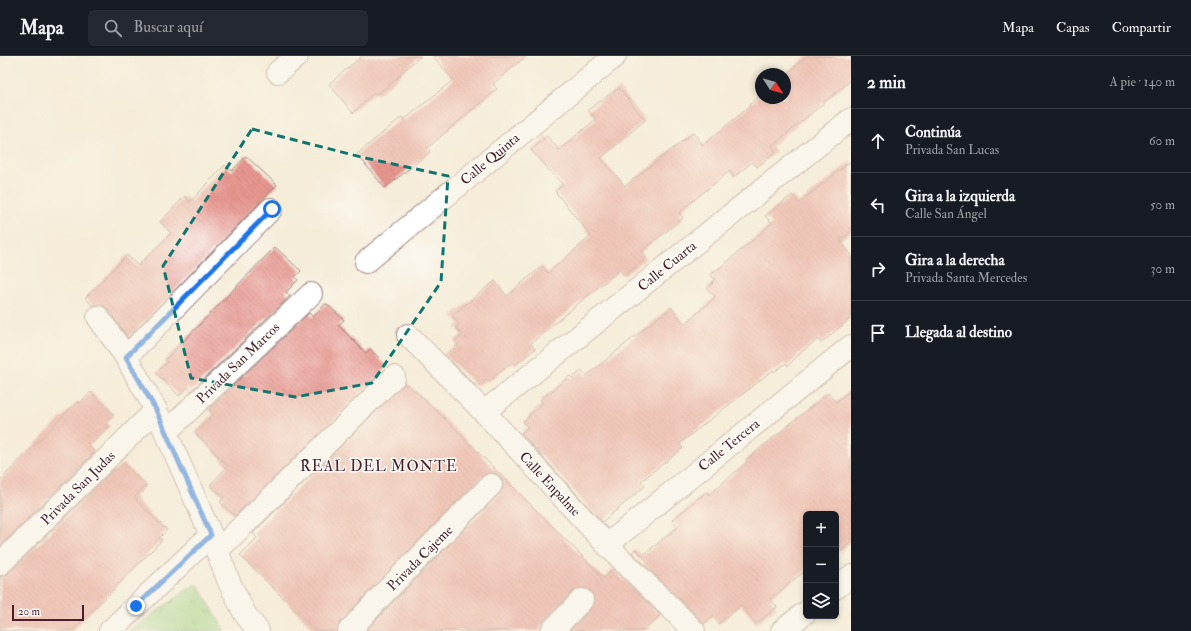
<!DOCTYPE html>
<html lang="es">
<meta charset="utf-8">
<style>
body{margin:0;font-family:"IM FELL Double Pica",serif;background:#242831;color:#f1f3f6}
.controls{position:absolute;right:12px;bottom:12px;display:grid;overflow:hidden;border-radius:6px;box-shadow:0 2px 6px #0003}
.controls button{width:36px;height:36px;display:grid;place-items:center;padding:0;border:0;border-bottom:1px solid #363941;background:#171b24;color:#f1f3f6;font:20px sans-serif}
.compass{position:absolute;left:755px;top:12px;width:36px;height:36px;border-radius:50%;background:#171b24;box-shadow:0 2px 6px #0003;rotate:126deg}
.scale{position:absolute;left:12px;bottom:10px;width:72px;box-sizing:border-box;padding-left:4px;border:2px solid #4a1f2b;border-top:0;font-size:11px;line-height:14px;white-space:nowrap;color:#4a1f2b;-webkit-text-stroke:3px #fdfcf7;paint-order:stroke}
.stop{position:absolute;width:12px;height:12px;margin:-9px;border:3px solid #1a73e8;border-radius:50%;background:#fff}
.stop.end{background:#1a73e8;border-color:#fff;box-shadow:0 1px 4px #0008}
.list{margin:0;padding:0;list-style:none}
h2{display:flex;justify-content:space-between;align-items:center;height:52px;margin:0;padding:0 16px;font-size:17px}
h2 small{font-size:13px;font-weight:400;color:#9ea1a6}
.list li{display:grid;grid-template-columns:26px 1fr auto;gap:12px;align-items:center;box-sizing:border-box;height:64px;padding:0 16px;border-top:1px solid #363941}
.list b{display:block;font-size:15px;white-space:nowrap}
.list p{margin:0;font-size:13px;white-space:nowrap;color:#9ea1a6}
.list em{font-size:13px;font-style:normal;color:#9ea1a6}
.icon{flex:none;width:22px;height:22px;fill:none;stroke:currentColor;stroke-width:2;stroke-linecap:round;stroke-linejoin:round}
.map{position:relative;flex:none;width:851px;height:575px;overflow:hidden}
header{display:flex;align-items:center;gap:24px;box-sizing:border-box;height:56px;padding:0 20px;background:#171b24;border-bottom:1px solid #363941}
header strong{font-size:19px}
nav{display:flex;gap:22px;margin-inline-start:auto;font-size:14px}
.search{width:280px;height:36px;background:#242831;display:flex;align-items:center;gap:10px;box-sizing:border-box;padding:0 14px;border-radius:6px;color:#9ea1a6;font-size:15px}
main{display:flex}
aside{flex:1;background:#171b24}
.map>svg:first-child{display:block}
.park{fill:url(#park-tufts);stroke:#747a58}
.building{fill:url(#building-back-hatch)}
.lines{fill:none;stroke-linecap:round;stroke-linejoin:round}
.minor-casing{stroke:#a08682;stroke-width:24}
.minor{stroke:#fff;stroke-width:22}
.route{stroke:#1a73e8;stroke-width:5}
.marked{fill:none;stroke:#0f766e;stroke-width:3;stroke-dasharray:8 5;stroke-linejoin:round}
.labels{text-anchor:middle;dominant-baseline:central;stroke-width:3;stroke-linejoin:round;paint-order:stroke}
.street-label{font-size:14px;fill:#4a1f2b;stroke:#fdfcf7}
.neighbourhood-label{font-size:15px;letter-spacing:1px;fill:#4a1f2b;stroke:#fdfcf7}
</style>
<header>
<strong>Mapa</strong>
<div class="search"><svg class="icon" aria-label="search" viewBox="0 0 24 24"><circle cx="10" cy="10" r="6"/><path d="M15 15l6 6"/></svg>Buscar aquí</div>
<nav><a>Mapa</a><a>Capas</a><a>Compartir</a></nav>
</header>
<main>
<div class="map">
<svg width="851" height="575" viewBox="0 0 851 575">
<defs>
<pattern id="park-tufts" width="24" height="20" patternUnits="userSpaceOnUse"><rect width="24" height="20" fill="#9dd485"/><path d="M3 7l-1-3M5 7V3M7 7l1-3M15 17l-1-3M17 17v-4M19 17l1-3" fill="none" stroke="#89b673"/></pattern>
<pattern id="building-back-hatch" width="6" height="6" patternUnits="userSpaceOnUse"><rect width="6" height="6" fill="#e89790"/><path d="M-1 5l2 2M0 0l6 6M5-1l2 2" fill="none" stroke="#be7b76"/></pattern>
</defs>
<rect width="100%" height="100%" fill="#fdfcf7"/>
<filter id="ink" filterUnits="userSpaceOnUse"><feTurbulence type="fractalNoise" baseFrequency=".025" numOctaves="2"/><feDisplacementMap in="SourceGraphic" scale="8" xChannelSelector="R" yChannelSelector="G"/><feConvolveMatrix kernelMatrix="1 2 1 2 8 2 1 2 1" color-interpolation-filters="sRGB"/></filter>
<filter id="wash" filterUnits="userSpaceOnUse"><feTurbulence type="fractalNoise" baseFrequency=".012" numOctaves="4" result="noise"/><feDisplacementMap in="SourceGraphic" scale="16" xChannelSelector="R" yChannelSelector="G"/><feGaussianBlur stdDeviation="0.9" result="paint"/><feColorMatrix in="noise" values="0 0 0 0 0 0 0 0 0 0 0 0 0 0 0 0 0 1.4 0 .05"/><feComposite in="paint" operator="in"/></filter>
<g filter="url(#wash)">
<rect width="100%" height="100%" fill="#f5ecd9"/>
<!-- park -->
<polygon class="park" points="194,529 198,529 225,575 129,575"/>
<g id="blocks">
<!-- building -->
<g class="building">
<polygon points="362,0 421,0 401,17 401,19 390,28 378,38 374,37 353,57 329,28"/>
<polygon points="433,0 526,0 493,28 497,33 427,92 430,96 385,132 357,98 402,61 404,64 453,24"/>
<polygon points="807,0 851,0 851,24 772,90 776,96 757,111 752,106 734,121 730,115 695,143 679,157 683,162 641,196 646,202 624,220 620,214 592,236 531,287 535,293 515,309 513,306 488,326 486,324 477,331 445,299 458,289 454,285 462,279 456,271 459,268 452,259 495,225 507,240 542,210 548,217 591,180 555,135 563,129 531,94 547,80 559,94 596,63 588,54 619,32 645,64 601,102 625,130 693,77 703,89 750,50 749,49 761,39 761,42 785,42 785,19"/>
<polygon points="246,100 277,129 128,282 108,254 103,250 97,249 93,250 85,242 127,199 138,210 171,177 160,166 185,140 190,146 225,109 232,115"/>
<polygon points="851,105 851,176 840,184 851,198 851,262 821,287 818,283 799,298 788,310 786,307 774,316 773,314 679,388 683,392 641,425 645,430 602,466 521,377 528,371 523,366 529,361 528,360 543,347 540,344 570,320 572,322 582,315 586,320 671,251 685,268 715,241 707,232 713,227 712,226 715,223 710,219 725,208 772,167 765,160 792,139 799,147"/>
<polygon points="275,191 301,215 295,221 298,224 286,236 290,240 191,335 188,331 179,340 156,317 167,306 165,304"/>
<polygon points="325,248 327,248 344,264 338,269 366,297 370,293 388,311 235,460 220,446 224,441 210,429 228,410 195,377 213,358 209,353 309,257 313,261"/>
<polygon points="404,327 407,329 408,328 441,359 604,522 613,513 660,559 644,575 569,575 591,553 594,547 594,541 591,535 585,532 579,532 573,535 543,566 540,572 540,575 366,575 394,545 500,437 503,432 503,425 500,420 495,417 488,417 482,420 376,528 340,567 337,575 316,575 240,499 257,482 253,477"/>
<polygon points="851,333 851,486 840,496 836,490 836,458 806,458 806,514 770,543 777,551 756,568 741,549 719,568 713,560 704,568 691,553 690,553 632,496 636,493 642,500 678,471 672,464 706,436 709,439 747,406 746,404 828,337 836,346"/>
<polygon points="91,336 114,359 106,367 110,370 89,390 95,396 0,490 0,424 78,345 80,347"/>
<polygon points="123,407 146,429 135,441 138,443 136,444 167,474 159,482 162,484 72,575 0,575 0,520 4,520 9,517 113,414 115,415"/>
</g>
</g>
</g>
<g filter="url(#ink)">
<use href="#blocks" fill-opacity="0" stroke="#a08682" stroke-width="1"/>
<g class="lines">
<defs>
<g id="minor">
<polyline points="278,16 297,0"/>
<polyline points="366,206 615,0"/>
<polyline points="98,261 126,301 156,354 211,479 229,526 245,558 258,575"/>
<polyline points="408,279 484,356 607,489 694,575"/>
<polyline points="126,301 271,153"/>
<polyline points="484,356 851,63"/>
<polyline points="166,376 311,238"/>
<polyline points="607,489 851,290"/>
<polyline points="217,495 394,321"/>
<polyline points="0,508 156,354"/>
<polyline points="836,532 851,520"/>
<polyline points="110,575 211,479"/>
<polyline points="349,575 385,536 491,429"/>
<polyline points="552,575 582,544"/>
<polyline points="782,575 806,556"/>
</g>
</defs>
<!-- minor casing -->
<use href="#minor" class="minor-casing"/>
<!-- minor -->
<use href="#minor" class="minor"/>
</g>
</g>
<g class="lines" filter="url(#ink)">
<!-- route -->
<polyline class="route" points="136,550 211,479 156,354 126,301 272,153"/>
</g>
<!-- marked area -->
<path d="M0 0H851V575H0ZM252,73L361,101L448,120L441,226L372,327L295,341L191,322L163,210Z" fill="#f5ecd9" fill-opacity=".55" fill-rule="evenodd"/>
<path class="marked" d="M252,73L361,101L448,120L441,226L372,327L295,341L191,322L163,210Z"/>
<g class="labels">
<!-- street labels -->
<g class="street-label">
<text transform="translate(490 103) rotate(-40)">Calle Quinta</text>
<text transform="translate(667 210) rotate(-39)">Calle Cuarta</text>
<text transform="translate(238 307) rotate(-44)">Privada San Marcos</text>
<text transform="translate(729 389) rotate(-39)">Calle Tercera</text>
<text transform="translate(550 428) rotate(47)">Calle Enpalme</text>
<text transform="translate(78 432) rotate(-45)">Privada San Judas</text>
<text transform="translate(420 502) rotate(-45)">Privada Cajeme</text>
</g>
<!-- neighbourhood labels -->
<g class="neighbourhood-label">
<text x="379" y="410">REAL DEL MONTE</text>
</g>
</g>
</svg>
<div class="controls">
<button>+</button>
<button>−</button>
<button><svg class="icon" aria-label="layers" viewBox="0 0 24 24"><path d="M12 4l9 5-9 5-9-5zM3 14l9 5 9-5"/></svg></button>
</div>
<svg class="compass" viewBox="-18 -18 36 36"><path d="M0-13l5 13h-10z" fill="#e53935"/><path d="M0 13l5-13h-10z" fill="#9ea1a6"/></svg>
<div class="scale">20 m</div>
<div class="stop" style="left:272px;top:153px"></div>
<div class="stop end" style="left:136px;top:550px"></div>
</div>
<aside>
<h2>2 min<small>A pie · 140 m</small></h2>
<ul class="list">
<li><svg class="icon" aria-label="ahead" viewBox="0 0 24 24"><path d="M12 20V5M6 11l6-6 6 6"/></svg><div><b>Continúa</b><p>Privada San Lucas</p></div><em>60 m</em></li>
<li><svg class="icon" aria-label="left" viewBox="0 0 24 24"><path d="M17 20v-9H6M10 6l-5 5 5 5"/></svg><div><b>Gira a la izquierda</b><p>Calle San Ángel</p></div><em>50 m</em></li>
<li><svg class="icon" aria-label="right" viewBox="0 0 24 24"><path d="M7 20v-9h11M14 6l5 5-5 5"/></svg><div><b>Gira a la derecha</b><p>Privada Santa Mercedes</p></div><em>30 m</em></li>
<li><svg class="icon" aria-label="arrive" viewBox="0 0 24 24"><path d="M6 21V4h12l-3 4 3 4H6"/></svg><div><b>Llegada al destino</b></div></li>
</ul>
</aside>
</main>
